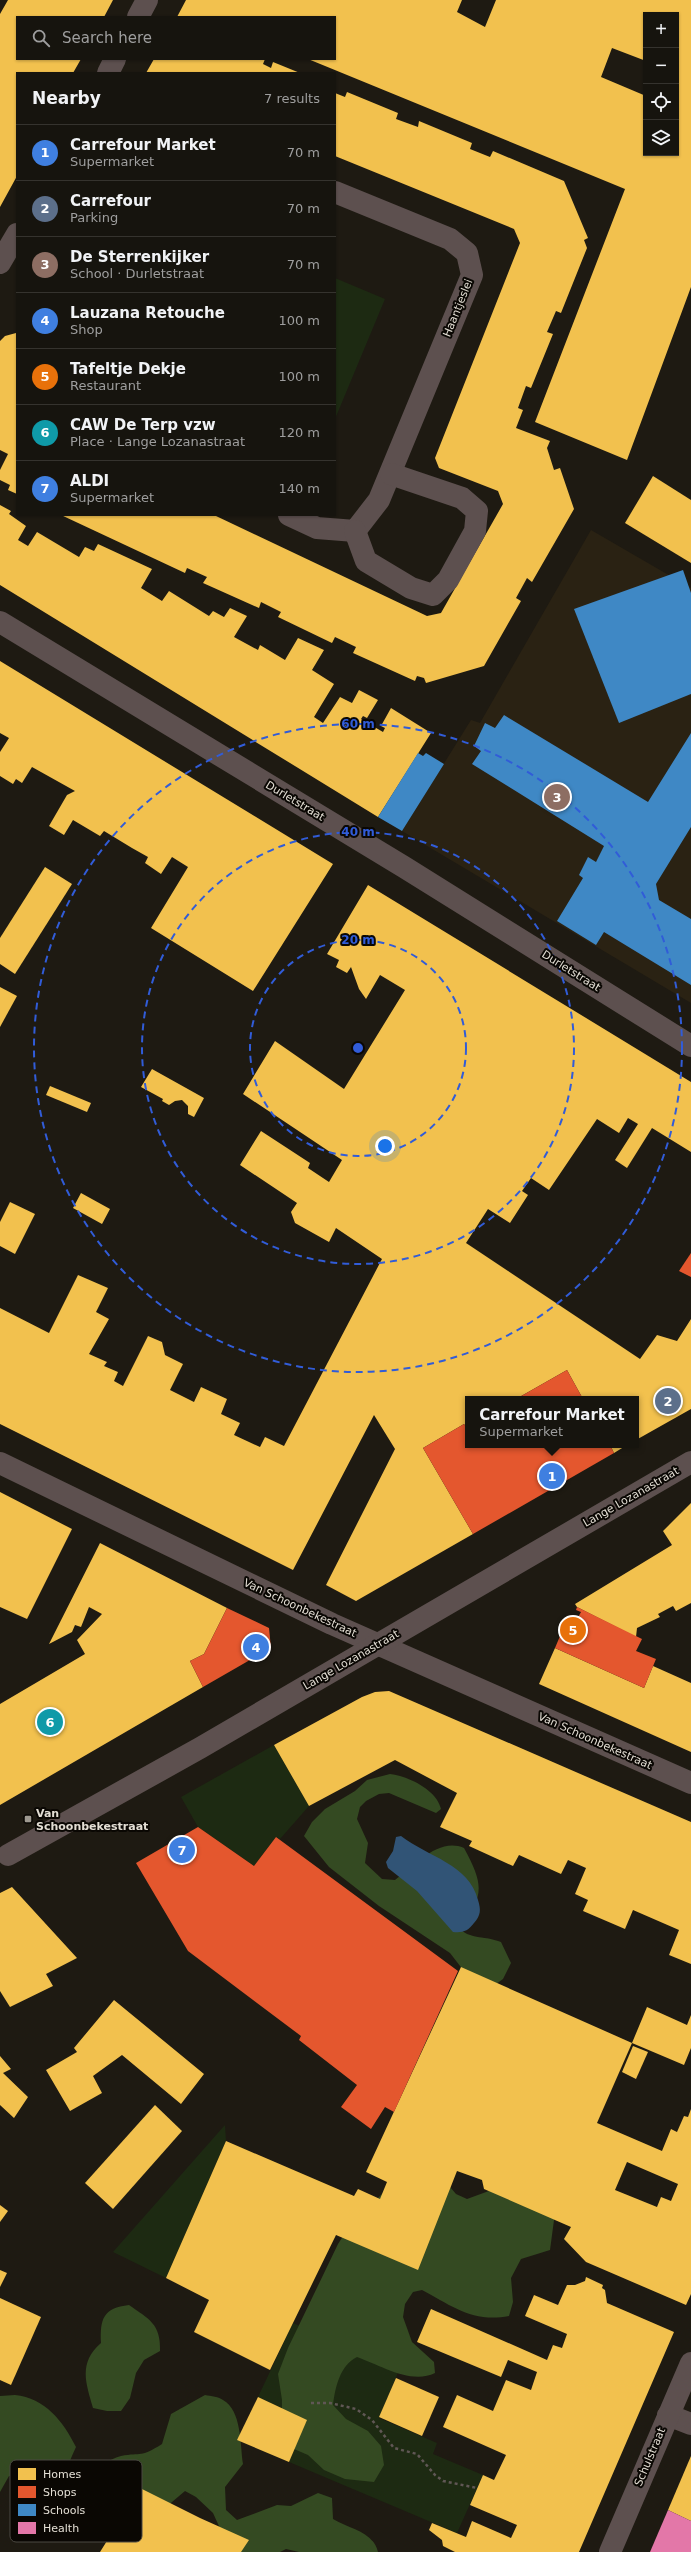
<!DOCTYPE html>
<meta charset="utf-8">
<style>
body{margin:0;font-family:"DejaVu Sans",sans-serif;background:#1f1d17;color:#f1f3f6}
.controls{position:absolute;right:12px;top:12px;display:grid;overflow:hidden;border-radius:0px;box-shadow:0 1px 3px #0004}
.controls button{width:36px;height:36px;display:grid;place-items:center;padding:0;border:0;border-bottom:1px solid #35332e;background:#16140e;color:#f1f3f6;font:20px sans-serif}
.you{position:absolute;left:385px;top:1146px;width:14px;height:14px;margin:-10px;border:3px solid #fff;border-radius:50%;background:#1a73e8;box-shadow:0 0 0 6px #1a73e833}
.badge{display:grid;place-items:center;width:26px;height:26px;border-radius:50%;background:#9e9990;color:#fff;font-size:13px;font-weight:700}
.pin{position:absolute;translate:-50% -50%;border:2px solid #fff;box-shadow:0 1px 4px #0006}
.popup{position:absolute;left:465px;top:1396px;width:174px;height:52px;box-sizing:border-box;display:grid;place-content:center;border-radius:0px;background:#16140e;filter:drop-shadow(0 1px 3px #0005);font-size:13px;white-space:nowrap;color:#9e9e9e}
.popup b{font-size:15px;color:#f1f3f6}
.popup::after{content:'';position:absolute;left:50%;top:100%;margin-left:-8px;border:8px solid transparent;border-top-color:#16140e}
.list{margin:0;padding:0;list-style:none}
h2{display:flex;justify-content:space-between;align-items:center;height:52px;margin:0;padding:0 16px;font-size:17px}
h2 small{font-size:13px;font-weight:400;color:#9e9e9e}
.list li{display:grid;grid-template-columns:26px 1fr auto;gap:12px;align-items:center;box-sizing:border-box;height:56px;padding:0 16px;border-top:1px solid #35332e}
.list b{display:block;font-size:15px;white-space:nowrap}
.list p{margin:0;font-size:13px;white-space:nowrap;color:#9e9e9e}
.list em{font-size:13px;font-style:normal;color:#9e9e9e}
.icon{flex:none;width:22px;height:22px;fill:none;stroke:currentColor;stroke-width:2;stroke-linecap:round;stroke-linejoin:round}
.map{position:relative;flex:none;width:691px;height:2552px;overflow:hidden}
.search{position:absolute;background:#16140e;box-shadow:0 1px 3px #0004;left:16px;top:16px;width:320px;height:44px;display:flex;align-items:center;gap:10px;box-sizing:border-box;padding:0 14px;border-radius:0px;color:#9e9e9e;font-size:15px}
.panel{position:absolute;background:#16140e;box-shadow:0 1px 3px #0004;left:16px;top:72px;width:320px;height:444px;border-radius:0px}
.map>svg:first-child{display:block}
.education{fill:#2a2213}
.green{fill:#1d2a12}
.forest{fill:#344a22}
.water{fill:#315476}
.homes{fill:#f2c14e;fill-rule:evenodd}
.shops{fill:#e4572e}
.schools{fill:#3f88c5}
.health{fill:#e377a8}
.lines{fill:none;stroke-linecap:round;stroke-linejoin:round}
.path{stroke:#605755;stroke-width:2.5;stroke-dasharray:3 3;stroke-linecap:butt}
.minor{stroke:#5d504f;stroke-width:22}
.tertiary{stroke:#5d504f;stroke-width:22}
.ring{fill:none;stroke:#315cd8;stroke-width:2;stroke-dasharray:7 5}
.poi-dot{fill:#9e9990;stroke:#0a0703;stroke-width:1.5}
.labels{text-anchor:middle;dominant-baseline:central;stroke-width:4;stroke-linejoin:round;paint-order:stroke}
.street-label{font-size:11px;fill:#e3ded4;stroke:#0a0703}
.poi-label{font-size:11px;font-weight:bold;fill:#e3ded4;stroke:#0a0703;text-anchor:start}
.key{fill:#0a0703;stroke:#4b4842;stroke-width:1}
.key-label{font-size:11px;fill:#e3ded4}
.centre{fill:#315cd8;stroke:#0a0703;stroke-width:2}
.ring-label{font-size:12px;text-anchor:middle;font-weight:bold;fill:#315cd8;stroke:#0a0703;stroke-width:4;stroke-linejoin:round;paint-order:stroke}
</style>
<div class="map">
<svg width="691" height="2552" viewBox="0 0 691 2552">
<rect width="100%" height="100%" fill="#1e1a12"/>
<!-- education -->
<polygon class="education" points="591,530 691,588 691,1003 402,831 471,720 480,723"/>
<!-- green -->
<g class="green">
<polygon points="335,278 385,299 335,419"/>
<polygon points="274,1745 309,1806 280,1839 276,1837 254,1866 198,1827 181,1797"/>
<polygon points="225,2125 226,2141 166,2278 113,2252"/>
<polygon points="293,2323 399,2370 379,2418 437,2443 433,2454 483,2475 457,2533 289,2462 307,2420 258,2397"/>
</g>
<!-- forest -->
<g class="forest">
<path d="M390,1774C408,1776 437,1790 441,1809L436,1813L389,1793L379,1794L366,1801L360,1807L357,1819L368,1843L365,1863L382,1879L395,1880C415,1866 438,1837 464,1848C485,1887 483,1894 461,1930C471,1939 486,1936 501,1942L511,1963L503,1979L492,1987L467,1975L450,1953L379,1906L329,1867L304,1836L312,1822L325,1809L355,1791L367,1780Z"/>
<path d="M445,2181L456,2194L467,2199L497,2188L556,2205L550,2250L521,2259L511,2278L513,2302L509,2316C473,2323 452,2306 422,2290L413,2292L405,2304L403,2317L412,2342L434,2362L435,2373C411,2385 380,2365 357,2357C340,2365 335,2388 333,2405L346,2419L368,2431L381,2446L384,2465L374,2482L345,2479L324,2470L308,2455L287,2446L282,2433V2400L278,2374L288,2348L338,2244L349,2227L383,2193Z"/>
<path d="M129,2305C149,2319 161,2324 160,2351L144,2360L136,2373L130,2398L121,2411H107L93,2408C86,2383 78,2363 101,2343C100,2319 103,2308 129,2305Z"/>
<path d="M15,2395C45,2398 63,2421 76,2447C66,2469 63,2483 36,2484L25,2476H9L0,2492V2396Z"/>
<path d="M205,2395C211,2396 219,2397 223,2400C242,2411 240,2444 243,2464L225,2487L226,2510L237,2520L277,2505L291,2506L318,2493L332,2498L333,2519C349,2529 373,2531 378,2552H299L286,2549L280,2552H240L223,2535L213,2513L196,2497L185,2491L159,2513L127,2548L82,2531C80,2526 75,2517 75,2511C77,2489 99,2461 121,2456C142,2452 140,2458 162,2444L171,2414Z"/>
</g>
<!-- water -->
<path class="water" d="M401,1836C428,1857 469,1864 478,1900C481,1910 481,1915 474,1923C468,1931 463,1933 453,1932L417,1891L388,1868L386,1862L393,1851L396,1837Z"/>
<!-- homes -->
<g class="homes">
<polygon points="8,0 113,0 104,17 17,17 17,59 81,59 73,73 17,73 17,176 0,207 0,14"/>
<path d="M186,0H462L457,12L485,27L496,0H691V287L627,460L535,422L625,189L308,59H335V17H177ZM646,15H676V153H646V96L601,77L612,48L646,61Z"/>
<polygon points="154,59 265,59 263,64 271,68 273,62 300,73 146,73"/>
<polygon points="347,92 398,113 396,119 418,127 419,121 472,143 470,149 490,157 493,151 564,181 588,238 584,240 587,248 561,313 556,311 547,332 553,334 531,388 526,386 518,408 523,410 516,428 550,441 547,448 554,470 560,468 574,509 532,582 527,578 516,598 521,601 484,666 426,683 424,678 417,676 415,681 353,653 356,647 335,637 332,643 278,617 281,612 261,602 259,608 203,583 207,577 187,568 185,573 61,515 216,516 427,616 441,613 503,504 498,491 439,468 435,458 520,243 514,229 335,156 335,93 345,97"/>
<polygon points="16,333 17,334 17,494 8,490 10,485 0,480 0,470 8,454 0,450 0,341 5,336"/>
<polygon points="653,476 691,500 691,563 625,523"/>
<polygon points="0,505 11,511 9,514 26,526 18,540 28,546 37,532 79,557 85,547 94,551 98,544 152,569 141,588 162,601 169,591 209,616 213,611 224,617 230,608 247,616 234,637 258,650 260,645 285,660 298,638 324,650 312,670 334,684 314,717 323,723 340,697 352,703 359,690 378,700 367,718 363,716 361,719 371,725 383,732 385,728 381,726 391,708 431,733 378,817 0,585"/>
<polygon points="0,661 333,864 253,991 151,928 188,867 172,857 161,874 145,863 148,857 132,848 104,831 100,836 73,820 64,835 49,826 67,795 75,791 32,767 22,783 16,779 13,784 0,776 0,752 9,738 0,733"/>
<polygon points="45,867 72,884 15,974 0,964 0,938"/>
<polygon points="368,885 691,1082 691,1152 652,1128 627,1168 615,1160 638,1124 628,1118 619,1133 597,1119 549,1190 531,1178 522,1191 528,1195 510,1223 488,1209 466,1243 640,1359 657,1335 677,1341 691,1319 691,1409 636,1440 636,1399 583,1399 567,1370 516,1399 468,1399 468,1426 466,1427 464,1424 423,1448 473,1534 356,1601 326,1585 395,1449 374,1415 293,1570 0,1424 0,1308 49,1333 78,1275 108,1288 96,1312 109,1319 89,1354 107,1362 104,1366 118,1372 114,1381 123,1386 148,1336 162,1342 165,1355 183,1364 170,1390 194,1402 201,1387 227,1399 221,1414 240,1423 234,1435 260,1447 265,1437 284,1446 382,1259 336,1228 329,1242 295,1223 291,1212 297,1203 240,1165 261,1131 310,1163 308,1168 329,1182 342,1160 243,1094 275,1041 344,1089 405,990 380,975 366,999 359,989 351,967 347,973 336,967 339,960 327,954"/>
<polygon points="0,987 17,996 0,1027"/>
<polygon points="152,1069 204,1098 194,1117 188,1114 188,1106 182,1100 175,1101 169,1105 162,1101 163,1099 141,1087"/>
<polygon points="50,1086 91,1103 87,1112 46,1095"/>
<polygon points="81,1193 110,1209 102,1224 73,1208"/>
<polygon points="10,1202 35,1214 15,1254 0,1246 0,1222"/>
<polygon points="610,1445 627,1445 614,1453"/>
<polygon points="0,1492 72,1529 27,1619 0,1607"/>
<polygon points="691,1503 691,1603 676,1611 673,1606 658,1614 660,1617 637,1628 636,1637 577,1607 575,1604 672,1545 663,1531"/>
<polygon points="100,1543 227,1608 204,1654 190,1661 203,1687 0,1805 0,1704 85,1654 77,1640 102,1614 89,1607 81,1627 75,1625 72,1632 49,1644"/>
<polygon points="555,1648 644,1688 653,1666 691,1683 691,1752 539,1684"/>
<polygon points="389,1691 691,1822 691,1964 669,1955 679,1930 633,1910 625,1929 583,1911 588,1900 575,1894 586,1868 568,1860 561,1874 519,1855 513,1866 469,1846 472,1841 440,1827 457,1793 395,1760 309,1806 274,1745 362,1697 375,1692"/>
<polygon points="12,1887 77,1958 46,1974 53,1986 10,2007 0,1991 0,1893"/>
<path d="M461,1967L632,2043L597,2123L662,2151L671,2129L677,2132L684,2116L688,2117L691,2109V2294L686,2305L586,2262L564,2239L571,2227L484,2189L482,2180L457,2171L418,2270L336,2235L270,2370L194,2332L209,2300L166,2278L226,2141L354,2196L358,2189L380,2199L387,2182L366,2172ZM627,2162L678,2184L671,2201L661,2197L657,2207L615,2190Z"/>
<polygon points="114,2000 204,2074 181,2104 122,2055 93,2076 102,2093 70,2111 46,2070 77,2052 74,2048"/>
<polygon points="647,2007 687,2025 691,2015 691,2048 684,2065 632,2043"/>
<polygon points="633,2046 648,2052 636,2079 622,2072"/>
<polygon points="0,2056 11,2069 3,2073 28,2097 14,2118 0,2105"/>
<polygon points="155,2105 182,2131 113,2209 85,2183"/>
<polygon points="0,2205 8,2211 0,2222"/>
<polygon points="0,2270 7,2273 0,2287"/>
<polygon points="586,2277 603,2285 602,2288 605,2290 607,2303 674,2332 579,2552 455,2552 443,2546 442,2540 429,2530 432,2523 466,2537 472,2521 511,2538 517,2525 470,2505 483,2475 494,2480 506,2455 443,2427 457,2395 493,2411 506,2380 531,2390 537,2372 508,2360 501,2377 417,2342 431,2309 547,2360 553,2345 562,2348 567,2334 525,2316 534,2295 558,2305 567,2285 575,2285 585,2281"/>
<polygon points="0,2298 41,2317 11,2385 0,2380"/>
<polygon points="396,2378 439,2397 422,2436 379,2417"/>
<polygon points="258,2397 307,2420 289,2462 237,2440"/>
<polygon points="691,2456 691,2521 668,2510"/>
<polygon points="140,2488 200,2518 249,2540 241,2552 100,2552"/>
</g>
<!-- shops -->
<g class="shops">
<polygon points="691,1253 691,1277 679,1271"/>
<polygon points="567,1370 583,1399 516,1399"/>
<polygon points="464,1424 466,1427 468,1426 468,1445 610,1445 614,1453 473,1534 423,1448"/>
<polygon points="577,1607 642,1639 636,1651 656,1659 644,1688 555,1648 568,1617 576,1621 581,1612 576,1610"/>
<polygon points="227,1608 269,1628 271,1648 203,1687 190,1661 204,1654"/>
<polygon points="198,1827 254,1866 276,1837 458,1971 394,2112 385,2107 371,2129 341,2107 357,2085 299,2040 301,2036 188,1951 136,1863"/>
</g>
<!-- schools -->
<g class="schools">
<polygon points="683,570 691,593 691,694 619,723 574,609"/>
<polygon points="504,715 648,802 691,733 691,827 656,884 659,900 691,919 691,985 604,932 596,945 557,921 583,878 579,875 588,857 596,862 604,846 472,764 481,751 474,746 485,723 495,728"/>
<polygon points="418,753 423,756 426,753 444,764 402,831 378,817"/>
</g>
<!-- health -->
<polygon class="health" points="668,2510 691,2521 691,2552 650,2552"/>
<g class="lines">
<!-- path -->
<polyline class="path" points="311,2403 330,2403 356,2409 372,2420 394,2448 417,2454 435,2475 443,2481 477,2488"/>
<!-- minor -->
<g class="minor">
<polyline points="138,17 147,0"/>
<polyline points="108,73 115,59"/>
<polyline points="0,263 17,234"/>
<polyline points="289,515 317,528 355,531 379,500 472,275 467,253 450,239 335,192"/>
<polyline points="355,531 366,561 411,588 433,595 448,580 475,531 477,511 462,498 391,474"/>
<polyline points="0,622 404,867 691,1046"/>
<polyline points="0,1463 332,1624 691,1783"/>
<polyline points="668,2415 691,2424"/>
<polyline points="610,2552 691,2363"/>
</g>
<!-- tertiary -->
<polyline class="tertiary" points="8,1855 200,1748 691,1462"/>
</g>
<!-- distance rings -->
<g class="ring">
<circle cx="358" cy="1048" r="108"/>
<circle cx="358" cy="1048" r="216"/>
<circle cx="358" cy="1048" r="324"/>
</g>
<!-- markers -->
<rect class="poi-dot" x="24" y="1815" width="8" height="8" rx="2"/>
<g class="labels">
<!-- street labels -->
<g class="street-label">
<text transform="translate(458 308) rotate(-68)">Haantjeslei</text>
<text transform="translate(295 801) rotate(31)">Durletstraat</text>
<text transform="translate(571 971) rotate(32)">Durletstraat</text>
<text transform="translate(631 1497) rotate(-30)">Lange Lozanastraat</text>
<text transform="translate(300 1608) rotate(25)">Van Schoonbekestraat</text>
<text transform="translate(351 1660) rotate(-30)">Lange Lozanastraat</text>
<text transform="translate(595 1741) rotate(24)">Van Schoonbekestraat</text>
<text transform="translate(650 2457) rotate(-67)">Schulstraat</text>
</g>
<!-- poi labels -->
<g class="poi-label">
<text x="36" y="1813">Van<tspan x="36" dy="13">Schoonbekestraat</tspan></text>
</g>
</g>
<!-- legend -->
<rect x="10" y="2460" width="132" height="82" rx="6" class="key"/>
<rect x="18" y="2468" width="18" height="12" fill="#f2c14e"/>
<rect x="18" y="2486" width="18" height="12" fill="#e4572e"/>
<rect x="18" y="2504" width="18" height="12" fill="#3f88c5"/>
<rect x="18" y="2522" width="18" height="12" fill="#e377a8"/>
<g class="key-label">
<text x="43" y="2478">Homes</text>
<text x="43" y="2496">Shops</text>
<text x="43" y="2514">Schools</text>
<text x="43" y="2532">Health</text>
</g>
<circle cx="358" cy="1048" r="6" class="centre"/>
<g class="ring-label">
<text x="358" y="728">60 m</text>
<text x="358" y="836">40 m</text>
<text x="358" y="944">20 m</text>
</g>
</svg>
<div class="controls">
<button>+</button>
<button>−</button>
<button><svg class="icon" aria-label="locate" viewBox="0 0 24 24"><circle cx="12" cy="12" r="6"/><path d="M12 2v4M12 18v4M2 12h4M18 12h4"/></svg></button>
<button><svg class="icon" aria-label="layers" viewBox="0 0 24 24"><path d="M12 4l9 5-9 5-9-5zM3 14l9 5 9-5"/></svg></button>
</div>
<div class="you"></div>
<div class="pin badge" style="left:552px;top:1476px;background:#3f7fe0">1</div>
<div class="popup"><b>Carrefour Market</b>Supermarket</div>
<div class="pin badge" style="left:668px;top:1401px;background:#5c6f8a">2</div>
<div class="pin badge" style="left:557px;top:797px;background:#8d6e63">3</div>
<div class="pin badge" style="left:256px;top:1647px;background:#3f7fe0">4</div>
<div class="pin badge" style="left:573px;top:1630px;background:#e8710a">5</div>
<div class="pin badge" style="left:50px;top:1722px;background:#0f9aa8">6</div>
<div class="pin badge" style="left:182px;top:1850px;background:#3f7fe0">7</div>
<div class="search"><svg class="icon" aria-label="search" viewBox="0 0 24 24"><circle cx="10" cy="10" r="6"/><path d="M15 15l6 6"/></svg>Search here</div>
<section class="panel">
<h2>Nearby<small>7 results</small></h2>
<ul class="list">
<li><span class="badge" style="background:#3f7fe0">1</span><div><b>Carrefour Market</b><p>Supermarket</p></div><em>70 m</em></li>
<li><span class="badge" style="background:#5c6f8a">2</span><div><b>Carrefour</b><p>Parking</p></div><em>70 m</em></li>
<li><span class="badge" style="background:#8d6e63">3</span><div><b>De Sterrenkijker</b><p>School · Durletstraat</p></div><em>70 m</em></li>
<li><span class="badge" style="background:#3f7fe0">4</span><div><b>Lauzana Retouche</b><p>Shop</p></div><em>100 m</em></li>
<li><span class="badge" style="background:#e8710a">5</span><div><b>Tafeltje Dekje</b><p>Restaurant</p></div><em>100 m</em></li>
<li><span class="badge" style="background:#0f9aa8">6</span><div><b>CAW De Terp vzw</b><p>Place · Lange Lozanastraat</p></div><em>120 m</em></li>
<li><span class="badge" style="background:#3f7fe0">7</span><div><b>ALDI</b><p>Supermarket</p></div><em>140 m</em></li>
</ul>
</section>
</div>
